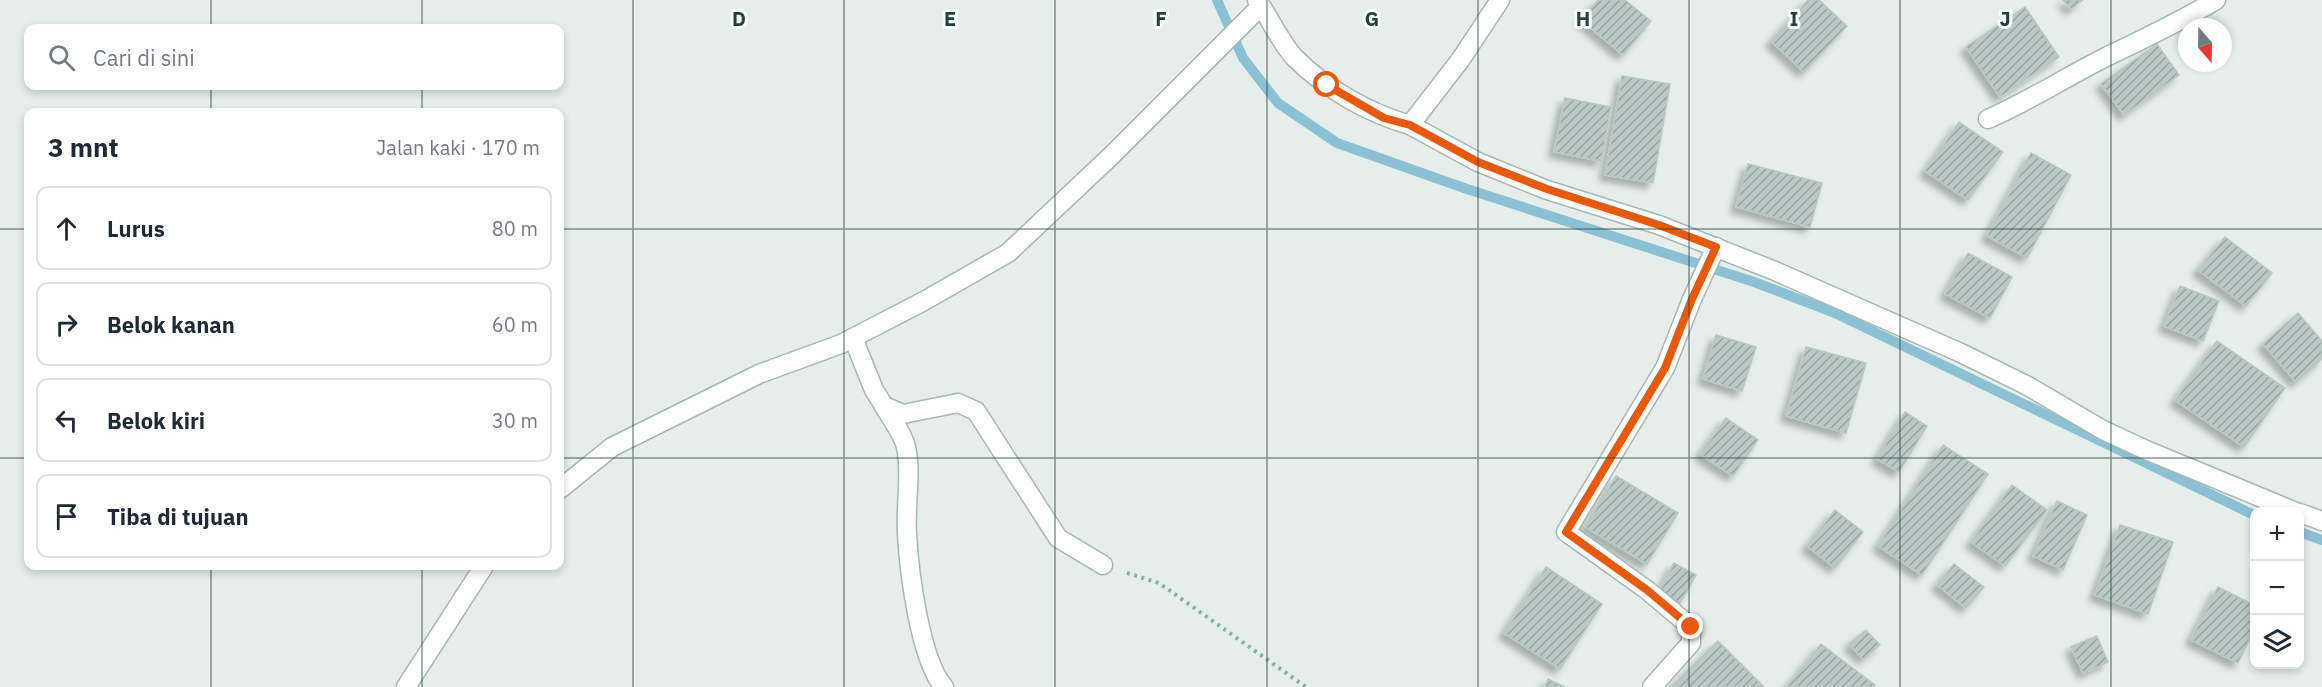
<!DOCTYPE html>
<html lang="id">
<meta charset="utf-8">
<style>
body{margin:0;font-family:"IBM Plex Sans",sans-serif;background:#f2f2f3;color:#1f2937}
.controls{position:absolute;right:18px;bottom:18px;display:grid;overflow:hidden;border-radius:12px;box-shadow:0 3px 9px #0003}
.controls button{width:54px;height:54px;display:grid;place-items:center;padding:0;border:0;border-bottom:2px solid #e0e1e3;background:#fff;color:#1f2937;font:30px sans-serif}
.compass{position:absolute;left:2178px;top:18px;width:54px;height:54px;border-radius:50%;background:#fff;box-shadow:0 3px 9px #0003;rotate:160deg}
.stop{position:absolute;width:18px;height:18px;margin:-14px;border:4px solid #ea580c;border-radius:50%;background:#fff}
.stop.end{background:#ea580c;border-color:#fff;box-shadow:0 2px 6px #0008}
.list{margin:0;padding:0;list-style:none}
h2{display:flex;justify-content:space-between;align-items:center;height:78px;margin:0;padding:0 24px;font-size:26px}
h2 small{font-size:20px;font-weight:400;color:#747a83}
.list li{display:grid;grid-template-columns:39px 1fr auto;gap:18px;align-items:center;box-sizing:border-box;height:84px;margin:0 12px 12px;padding:0 12px;border:2px solid #e0e1e3;border-radius:12px}
.list b{display:block;font-size:22px;white-space:nowrap}
.list em{font-size:20px;font-style:normal;color:#747a83}
.icon{flex:none;width:33px;height:33px;fill:none;stroke:currentColor;stroke-width:2;stroke-linecap:round;stroke-linejoin:round}
.map{position:relative;flex:none;width:2322px;height:687px;overflow:hidden}
.search{position:absolute;background:#fff;box-shadow:0 3px 9px #0003;left:24px;top:24px;width:540px;height:66px;display:flex;align-items:center;gap:15px;box-sizing:border-box;padding:0 21px;border-radius:12px;color:#747a83;font-size:22px}
.panel{position:absolute;background:#fff;box-shadow:0 3px 9px #0003;left:24px;top:108px;width:540px;height:462px;border-radius:12px}
.map>svg:first-child{display:block}
.lines{fill:none;stroke-linecap:round;stroke-linejoin:round}
.stream{stroke:#8cc0d4;stroke-width:10}
.building{fill:url(#building-hatch);stroke:#b7c8c3;stroke-width:1.5;filter:url(#shadow)}
.street-casing{stroke:#a7b7b3;stroke-width:21}
.path{stroke:#85b3aa;stroke-width:4;stroke-dasharray:3 4.5;stroke-linecap:butt}
.street{stroke:#fff;stroke-width:18}
.route{stroke:#ea580c;stroke-width:8}
.grid{fill:none;stroke:#23413d;stroke-width:1.5;stroke-opacity:0.55}
.grid-label{font-size:20px;text-anchor:middle;font-weight:bold;fill:#23413d;stroke:#f6faf9;stroke-width:6;stroke-linejoin:round;paint-order:stroke}
</style>
<div class="map">
<svg width="2322" height="687" viewBox="0 0 2322 687">
<defs>
<pattern id="building-hatch" width="6" height="6" patternUnits="userSpaceOnUse" patternTransform="scale(1.5)"><rect width="6" height="6" fill="#bac9c5"/><path d="M-1 1l2-2M0 6l6-6M5 7l2-2" fill="none" stroke="#97a5a1"/></pattern>
<filter id="shadow"><feDropShadow dx="-5.5" dy="5.5" stdDeviation="3" flood-color="#0004"/></filter>
</defs>
<rect width="100%" height="100%" fill="#e5eeeb"/>
<g class="lines">
<!-- stream -->
<g class="stream">
<polyline points="1217,0 1243,58 1278,103 1337,143 1467,189 1754,282 1835,313 2254,515"/>
<polyline points="2300,532 2322,540"/>
</g>
</g>
<!-- building -->
<g class="building">
<polygon points="1598,0 1625,0 1651,21 1623,55 1581,20"/>
<polygon points="1808,0 1819,0 1847,26 1804,72 1771,41"/>
<polygon points="2063,0 2083,0 2071,9"/>
<polygon points="2025,7 2059,57 2000,97 1966,47"/>
<polygon points="2157,44 2179,75 2124,115 2101,84"/>
<polygon points="1622,76 1670,84 1653,183 1605,175"/>
<polygon points="1565,98 1611,107 1601,161 1554,152"/>
<polygon points="1959,122 2003,152 1968,200 1925,171"/>
<polygon points="2031,153 2071,175 2027,258 1987,236"/>
<polygon points="1748,164 1822,183 1810,227 1736,207"/>
<polygon points="2225,237 2272,273 2246,306 2198,270"/>
<polygon points="1968,253 2012,277 1990,318 1945,294"/>
<polygon points="2180,286 2219,301 2203,341 2164,326"/>
<polygon points="2298,313 2322,341 2322,359 2296,382 2263,344"/>
<polygon points="1716,335 1756,347 1742,391 1703,379"/>
<polygon points="2217,341 2285,388 2244,447 2175,400"/>
<polygon points="1806,347 1866,363 1846,433 1786,416"/>
<polygon points="1905,412 1927,426 1899,472 1877,459"/>
<polygon points="1726,418 1758,440 1733,476 1700,454"/>
<polygon points="1943,445 1988,474 1922,575 1878,546"/>
<polygon points="1616,476 1678,513 1647,564 1585,527"/>
<polygon points="2012,485 2047,510 2005,566 1971,542"/>
<polygon points="2057,501 2087,515 2063,570 2033,556"/>
<polygon points="1835,510 1863,532 1835,568 1807,546"/>
<polygon points="2120,525 2173,542 2148,614 2095,595"/>
<polygon points="1674,563 1696,575 1680,603 1659,592"/>
<polygon points="1954,564 1984,587 1966,608 1937,585"/>
<polygon points="1546,567 1602,604 1560,669 1504,633"/>
<polygon points="2218,587 2254,605 2254,629 2238,663 2191,640"/>
<polygon points="1866,630 1880,645 1863,659 1849,644"/>
<polygon points="2097,636 2108,662 2083,673 2071,647"/>
<polygon points="1718,641 1764,687 1671,687"/>
<polygon points="1821,644 1875,685 1874,687 1787,687"/>
<polygon points="1548,679 1565,687 1545,687"/>
</g>
<g class="lines">
<defs>
<g id="street">
<path d="M1257,0C1270,18 1280,42 1295,58C1326,89 1368,113 1410,125L1461,59L1500,0"/>
<path d="M1988,119C2029,101 2066,77 2106,57C2143,39 2180,22 2216,0"/>
<polyline points="1410,125 1478,162 1547,190 1659,225 1775,271 1961,353 2026,385 2103,430 2146,450 2296,512"/>
<polyline points="853,338 874,390 884,406 903,414 958,403 976,411 1058,538 1103,565"/>
<path d="M884,406C891,419 903,433 906,447C912,472 905,507 907,534C909,571 920,660 944,687"/>
<polyline points="560,489 612,447 759,374 841,344 924,301 1008,253 1111,156 1261,6"/>
<polyline points="2300,513 2322,521"/>
<polyline points="406,687 484,566"/>
<polyline points="1652,687 1691,643 1691,627 1647,590 1566,532 1665,368 1692,299 1716,247"/>
</g>
</defs>
<!-- street casing -->
<use href="#street" class="street-casing"/>
<!-- path -->
<polyline class="path" points="1127,573 1159,583 1306,687"/>
<!-- street -->
<use href="#street" class="street"/>
</g>
<g class="lines">
<!-- route -->
<polyline class="route" points="1327,85 1384,118 1410,125 1478,162 1547,189 1659,225 1716,247 1692,299 1665,368 1566,532 1647,590 1691,627"/>
</g>
<!-- grid -->
<path class="grid" d="M211,0V28M422,0V28M633,0V687M844,0V687M1055,0V687M1267,0V687M1478,0V687M1689,0V687M1900,0V687M2111,0V687M211,86V112M422,86V112M0,229H28M560,229H2322M0,458H28M560,458H2322M211,566V687M422,566V687"/>
<g class="grid-label">
<text x="739" y="26">D</text>
<text x="950" y="26">E</text>
<text x="1161" y="26">F</text>
<text x="1372" y="26">G</text>
<text x="1583" y="26">H</text>
<text x="1794" y="26">I</text>
<text x="2005" y="26">J</text>
</g>
</svg>
<div class="controls">
<button>+</button>
<button>−</button>
<button><svg class="icon" aria-label="layers" viewBox="0 0 24 24"><path d="M12 4l9 5-9 5-9-5zM3 14l9 5 9-5"/></svg></button>
</div>
<svg class="compass" viewBox="-18 -18 36 36"><path d="M0-13l5 13h-10z" fill="#e53935"/><path d="M0 13l5-13h-10z" fill="#747a83"/></svg>
<div class="stop" style="left:1327px;top:85px"></div>
<div class="stop end" style="left:1691px;top:627px"></div>
<div class="search"><svg class="icon" aria-label="search" viewBox="0 0 24 24"><circle cx="10" cy="10" r="6"/><path d="M15 15l6 6"/></svg>Cari di sini</div>
<section class="panel">
<h2>3 mnt<small>Jalan kaki · 170 m</small></h2>
<ul class="list">
<li><svg class="icon" aria-label="ahead" viewBox="0 0 24 24"><path d="M12 20V5M6 11l6-6 6 6"/></svg><div><b>Lurus</b></div><em>80 m</em></li>
<li><svg class="icon" aria-label="right" viewBox="0 0 24 24"><path d="M7 20v-9h11M14 6l5 5-5 5"/></svg><div><b>Belok kanan</b></div><em>60 m</em></li>
<li><svg class="icon" aria-label="left" viewBox="0 0 24 24"><path d="M17 20v-9H6M10 6l-5 5 5 5"/></svg><div><b>Belok kiri</b></div><em>30 m</em></li>
<li><svg class="icon" aria-label="arrive" viewBox="0 0 24 24"><path d="M6 21V4h12l-3 4 3 4H6"/></svg><div><b>Tiba di tujuan</b></div></li>
</ul>
</section>
</div>
